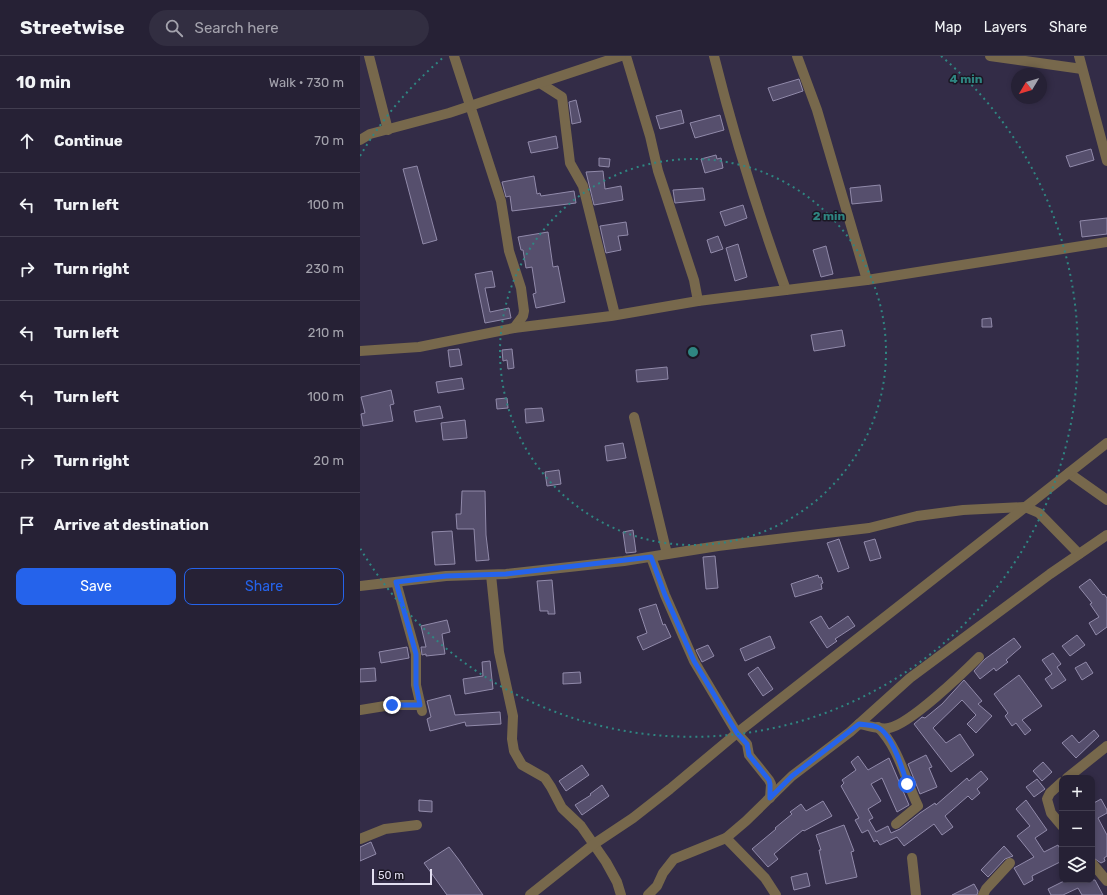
<!DOCTYPE html>
<meta charset="utf-8">
<style>
body{margin:0;font-family:Rubik,sans-serif;background:#322e41;color:#f1f3f6}
.controls{position:absolute;right:12px;bottom:12px;display:grid;overflow:hidden;border-radius:8px;box-shadow:0 2px 6px #0003}
.controls button{width:36px;height:36px;display:grid;place-items:center;padding:0;border:0;border-bottom:1px solid #423e50;background:#262135;color:#f1f3f6;font:20px sans-serif}
.compass{position:absolute;left:651px;top:12px;width:36px;height:36px;border-radius:50%;background:#262135;box-shadow:0 2px 6px #0003;rotate:232deg}
.scale{position:absolute;left:12px;bottom:10px;width:60px;box-sizing:border-box;padding-left:4px;border:2px solid #e2def0;border-top:0;font-size:11px;line-height:14px;white-space:nowrap;color:#e2def0;-webkit-text-stroke:3px #1a1723;paint-order:stroke}
.stop{position:absolute;width:12px;height:12px;margin:-9px;border:3px solid #2563eb;border-radius:50%;background:#fff}
.stop.end{background:#2563eb;border-color:#fff;box-shadow:0 1px 4px #0008}
.list{margin:0;padding:0;list-style:none}
h2{display:flex;justify-content:space-between;align-items:center;height:52px;margin:0;padding:0 16px;font-size:17px}
h2 small{font-size:13px;font-weight:400;color:#a4a3ad}
.list li{display:grid;grid-template-columns:26px 1fr auto;gap:12px;align-items:center;box-sizing:border-box;height:64px;padding:0 16px;border-top:1px solid #423e50}
.list b{display:block;font-size:15px;white-space:nowrap}
.list em{font-size:13px;font-style:normal;color:#a4a3ad}
.actions{display:flex;gap:8px;padding:12px 16px}
.actions a{flex:1;padding:9px 0;border:1px solid #2563eb;border-radius:8px;text-align:center;font-size:14px;color:#2563eb}
.actions .main{background:#2563eb;color:#fff}
.icon{flex:none;width:22px;height:22px;fill:none;stroke:currentColor;stroke-width:2;stroke-linecap:round;stroke-linejoin:round}
.map{position:relative;flex:none;width:747px;height:839px;overflow:hidden}
header{display:flex;align-items:center;gap:24px;box-sizing:border-box;height:56px;padding:0 20px;background:#262135;border-bottom:1px solid #423e50}
header strong{font-size:19px}
nav{display:flex;gap:22px;margin-inline-start:auto;font-size:14px}
.search{width:280px;height:36px;background:#322e41;display:flex;align-items:center;gap:10px;box-sizing:border-box;padding:0 14px;border-radius:22px;color:#a4a3ad;font-size:15px}
main{display:flex}
aside{flex:1;background:#262135}
.map>svg:first-child{display:block}
.building{fill:#564f6d;stroke:#918aaa}
.lines{fill:none;stroke-linecap:round;stroke-linejoin:round}
.minor{stroke:#77684c;stroke-width:10}
.route{stroke:#2563eb;stroke-width:5}
.ring{fill:none;stroke:#2f8682;stroke-width:2;stroke-dasharray:2 4}
.centre{fill:#2f8682;stroke:#1a1723;stroke-width:2}
.ring-label{font-size:12px;text-anchor:middle;font-weight:bold;fill:#2f8682;stroke:#1a1723;stroke-width:3;stroke-linejoin:round;paint-order:stroke}
</style>
<header>
<strong>Streetwise</strong>
<div class="search"><svg class="icon" aria-label="search" viewBox="0 0 24 24"><circle cx="10" cy="10" r="6"/><path d="M15 15l6 6"/></svg>Search here</div>
<nav><a>Map</a><a>Layers</a><a>Share</a></nav>
</header>
<main>
<aside>
<h2>10 min<small>Walk · 730 m</small></h2>
<ul class="list">
<li><svg class="icon" aria-label="ahead" viewBox="0 0 24 24"><path d="M12 20V5M6 11l6-6 6 6"/></svg><div><b>Continue</b></div><em>70 m</em></li>
<li><svg class="icon" aria-label="left" viewBox="0 0 24 24"><path d="M17 20v-9H6M10 6l-5 5 5 5"/></svg><div><b>Turn left</b></div><em>100 m</em></li>
<li><svg class="icon" aria-label="right" viewBox="0 0 24 24"><path d="M7 20v-9h11M14 6l5 5-5 5"/></svg><div><b>Turn right</b></div><em>230 m</em></li>
<li><svg class="icon" aria-label="left" viewBox="0 0 24 24"><path d="M17 20v-9H6M10 6l-5 5 5 5"/></svg><div><b>Turn left</b></div><em>210 m</em></li>
<li><svg class="icon" aria-label="left" viewBox="0 0 24 24"><path d="M17 20v-9H6M10 6l-5 5 5 5"/></svg><div><b>Turn left</b></div><em>100 m</em></li>
<li><svg class="icon" aria-label="right" viewBox="0 0 24 24"><path d="M7 20v-9h11M14 6l5 5-5 5"/></svg><div><b>Turn right</b></div><em>20 m</em></li>
<li><svg class="icon" aria-label="arrive" viewBox="0 0 24 24"><path d="M6 21V4h12l-3 4 3 4H6"/></svg><div><b>Arrive at destination</b></div></li>
</ul>
<div class="actions"><a class="main">Save</a><a>Share</a></div>
</aside>
<div class="map">
<svg width="747" height="839" viewBox="0 0 747 839">
<rect width="100%" height="100%" fill="#332c47"/>
<!-- building -->
<g class="building">
<polygon points="439,23 443,35 413,45 408,32"/>
<polygon points="216,44 221,66 212,68 209,46"/>
<polygon points="321,54 324,67 300,73 296,60"/>
<polygon points="360,59 364,74 335,82 330,67"/>
<polygon points="196,80 198,92 171,97 168,86"/>
<polygon points="731,93 734,104 710,111 706,100"/>
<polygon points="356,99 357,103 361,102 363,112 345,117 341,103"/>
<polygon points="239,102 250,103 249,111 239,110"/>
<polygon points="57,110 77,184 63,188 43,113"/>
<polygon points="243,115 245,133 261,130 263,144 234,149 226,116"/>
<polygon points="174,120 177,138 180,137 181,140 214,135 216,147 152,155 150,140 146,141 142,126"/>
<polygon points="520,129 522,145 492,148 490,132"/>
<polygon points="343,132 345,144 315,147 313,134"/>
<polygon points="383,149 387,162 365,170 360,156"/>
<polygon points="747,162 747,178 722,181 720,165"/>
<polygon points="266,166 268,179 258,180 261,194 246,197 240,170"/>
<polygon points="188,176 193,211 198,210 205,246 176,252 173,238 176,237 172,211 166,212 163,194 161,194 158,181"/>
<polygon points="358,180 363,193 351,197 347,184"/>
<polygon points="378,188 387,221 375,225 366,192"/>
<polygon points="466,190 473,218 461,221 453,194"/>
<polygon points="132,215 135,231 125,232 130,256 149,252 151,262 125,267 115,218"/>
<polygon points="631,262 632,271 622,271 622,263"/>
<polygon points="482,274 485,290 454,295 451,279"/>
<polygon points="99,293 102,309 90,311 88,294"/>
<polygon points="152,293 154,312 148,313 147,304 143,305 142,294"/>
<polygon points="307,311 308,323 277,326 276,314"/>
<polygon points="102,322 104,333 78,337 76,326"/>
<polygon points="31,334 34,348 30,349 33,365 3,370 1,358 5,357 1,341"/>
<polygon points="147,342 148,352 137,353 136,343"/>
<polygon points="80,350 83,362 56,366 54,355"/>
<polygon points="182,352 184,365 166,367 165,353"/>
<polygon points="105,364 107,382 83,384 81,367"/>
<polygon points="263,387 266,402 247,405 245,390"/>
<polygon points="199,414 201,428 187,430 185,416"/>
<polygon points="102,435 125,435 126,479 129,504 116,505 114,473 97,473 96,458 101,458"/>
<polygon points="273,474 276,496 266,497 263,476"/>
<polygon points="92,475 95,508 75,509 72,476"/>
<polygon points="479,483 489,512 478,516 467,487"/>
<polygon points="515,483 521,502 510,505 504,486"/>
<polygon points="355,500 358,532 346,533 343,501"/>
<polygon points="458,519 459,522 461,521 463,527 461,528 462,533 435,541 431,528"/>
<polygon points="730,523 743,539 744,538 747,542 747,571 736,579 729,567 739,561 730,548 732,547 719,531"/>
<polygon points="192,524 195,558 188,558 188,555 180,555 177,525"/>
<polygon points="296,548 303,569 305,568 311,581 283,594 277,581 287,577 279,553"/>
<polygon points="461,560 469,573 488,560 495,570 475,583 477,585 467,592 450,566"/>
<polygon points="87,564 90,576 82,578 85,598 66,600 66,598 62,599 61,591 66,591 61,570"/>
<polygon points="717,579 725,589 710,600 702,590"/>
<polygon points="410,580 415,592 385,605 380,593"/>
<polygon points="654,582 661,591 646,604 648,606 636,615 634,612 620,623 614,615 625,603"/>
<polygon points="348,589 354,600 342,606 336,594"/>
<polygon points="47,591 49,602 21,607 19,596"/>
<polygon points="693,597 701,608 697,611 706,624 692,633 685,623 692,618 682,604"/>
<polygon points="130,605 133,633 105,638 103,623 123,620 122,606"/>
<polygon points="726,606 733,617 722,624 715,612"/>
<polygon points="398,611 413,633 403,640 388,618"/>
<polygon points="15,612 16,625 0,626 0,613"/>
<polygon points="220,616 221,627 203,628 203,617"/>
<polygon points="659,619 682,650 662,664 671,674 665,679 656,667 652,670 645,660 648,657 634,638"/>
<polygon points="604,624 622,645 618,648 632,660 616,677 607,668 616,659 602,644 573,672 586,687 600,678 614,699 591,716 554,668 562,661 565,662 582,648"/>
<polygon points="90,639 95,659 140,656 141,668 106,670 105,666 70,675 67,663 71,661 67,645"/>
<polygon points="734,674 739,680 716,702 702,687 712,679 719,687"/>
<polygon points="566,699 572,711 569,712 577,731 560,738 548,708"/>
<polygon points="498,700 508,714 529,702 549,749 537,756 522,722 511,728 521,745 508,753 513,762 509,764 516,776 528,770 531,777 540,773 560,757 575,747 576,749 607,722 609,725 621,715 628,723 617,733 620,737 612,744 608,740 585,760 593,771 582,779 574,768 544,790 537,781 520,789 517,784 514,786 508,774 502,777 495,764 499,762 481,730 484,727 482,724 496,714 491,706"/>
<polygon points="683,706 692,716 682,725 673,715"/>
<polygon points="222,709 229,719 206,735 199,725"/>
<polygon points="677,723 685,733 674,741 666,731"/>
<polygon points="242,729 249,740 222,759 215,749 231,739 230,738"/>
<polygon points="741,743 747,754 747,757 738,762 747,779 747,800 744,802 745,805 741,807 732,801 732,748"/>
<polygon points="59,744 72,745 72,756 59,755"/>
<polygon points="666,744 687,774 675,782 684,796 698,789 702,797 702,805 672,820 673,824 664,829 654,812 674,801 657,780 670,770 656,753"/>
<polygon points="463,745 472,760 444,775 443,774 433,782 414,798 418,803 408,811 392,793 416,773 415,772 432,758 430,756 441,748 446,755"/>
<polygon points="484,769 494,795 491,796 497,821 466,828 459,794 461,794 456,779"/>
<polygon points="11,786 16,798 0,805 0,791"/>
<polygon points="644,790 653,800 645,803 628,821 621,814"/>
<polygon points="89,791 99,804 123,839 87,839 72,818 64,807"/>
<polygon points="447,817 450,830 434,834 431,821"/>
<polygon points="706,824 735,824 743,839 722,839 718,832 703,839 691,839 688,833"/>
<polygon points="614,828 618,835 617,839 592,839"/>
</g>
<g class="lines">
<!-- minor -->
<g class="minor">
<polyline points="9,0 28,74"/>
<polyline points="94,0 141,145 149,195 161,232 164,255 163,260 154,272"/>
<polyline points="266,0 290,80 298,115 334,224 338,245"/>
<path d="M354,0C374,80 398,157 426,234"/>
<polyline points="437,0 457,54 507,224"/>
<polyline points="630,0 722,13"/>
<polyline points="719,0 747,105"/>
<polyline points="180,27 202,41 210,107 223,130 255,259"/>
<polyline points="0,84 10,78 89,57 261,0"/>
<polyline points="0,295 59,291 154,272 251,260 338,245 507,224 747,186"/>
<polyline points="274,361 307,498"/>
<polyline points="709,417 747,444"/>
<polyline points="291,501 305,539 334,605 377,677 387,688 389,699 409,724 411,728 410,742"/>
<polyline points="131,519 139,596 153,660 152,683 154,695 162,709 185,722 191,731 202,752 221,770 246,806 257,826 261,839"/>
<polyline points="36,526 56,598 56,629 62,655"/>
<polyline points="0,530 86,520 146,518 264,505 358,490 509,472 557,460 603,454 665,451 679,457 719,498"/>
<polyline points="0,654 31,649 60,649"/>
<path d="M499,668C507,669 520,674 529,672C550,668 602,618 619,601"/>
<path d="M518,671C539,692 545,723 558,750L536,768"/>
<polyline points="707,722 747,690"/>
<polyline points="702,726 690,737 687,743 691,757 702,770"/>
<polyline points="366,782 405,822 416,839"/>
<polyline points="0,783 25,773 57,769"/>
<polyline points="552,802 556,839"/>
<polyline points="732,807 747,825"/>
<polyline points="170,839 234,788 273,762 310,733 377,677 747,387"/>
<polyline points="288,839 297,830 303,817 314,803 366,782 386,765 432,720 490,676 550,622 690,518 747,479"/>
<polyline points="623,839 626,833 650,807"/>
</g>
</g>
<g class="lines">
<!-- route -->
<path class="route" d="M32,649H60L56,629V598L36,526L86,520L146,518L291,501L305,539L334,605L377,677L387,688L389,699L409,724L410,728V742L432,720L499,668C504,669 512,669 517,671C531,676 543,714 547,728"/>
</g>
<!-- distance rings -->
<g class="ring">
<circle cx="333" cy="296" r="193"/>
<path d="M0 100A386 386 0 0 1 85 0M581 0A386 386 0 1 1 0 492"/>
</g>
<circle cx="333" cy="296" r="6" class="centre"/>
<g class="ring-label">
<text x="606" y="27">4 min</text>
<text x="469" y="164">2 min</text>
</g>
</svg>
<div class="controls">
<button>+</button>
<button>−</button>
<button><svg class="icon" aria-label="layers" viewBox="0 0 24 24"><path d="M12 4l9 5-9 5-9-5zM3 14l9 5 9-5"/></svg></button>
</div>
<svg class="compass" viewBox="-18 -18 36 36"><path d="M0-13l5 13h-10z" fill="#e53935"/><path d="M0 13l5-13h-10z" fill="#a4a3ad"/></svg>
<div class="scale">50 m</div>
<div class="stop" style="left:547px;top:728px"></div>
<div class="stop end" style="left:32px;top:649px"></div>
</div>
</main>
